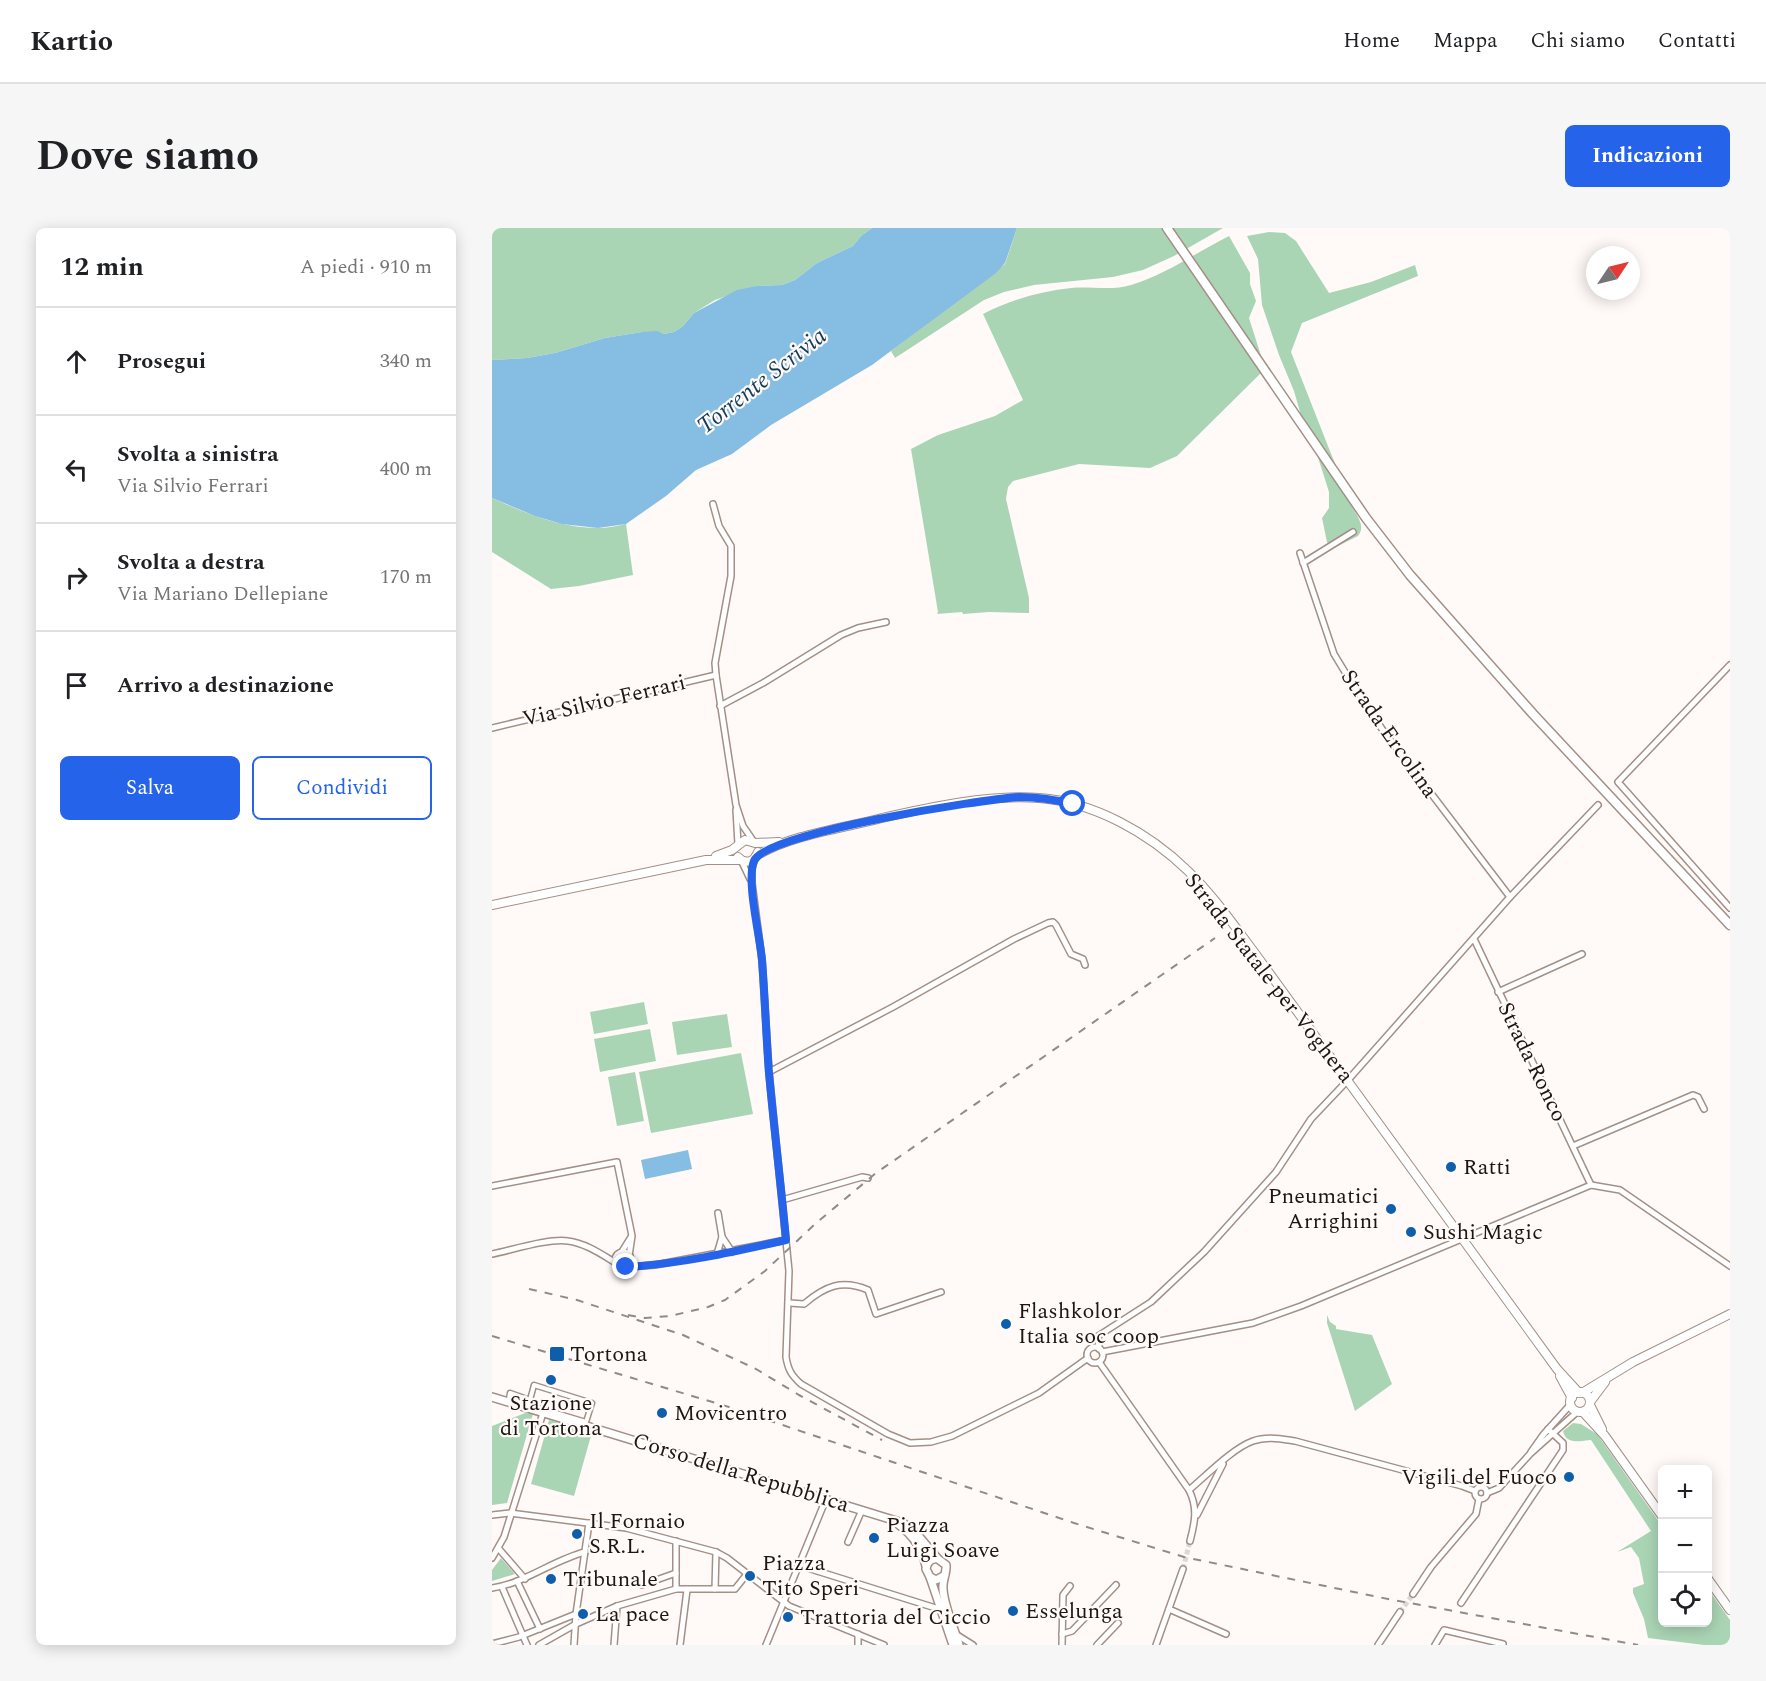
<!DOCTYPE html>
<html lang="it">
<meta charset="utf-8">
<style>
body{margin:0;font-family:Spectral,serif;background:#f6f6f6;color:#202124}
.controls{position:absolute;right:18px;bottom:18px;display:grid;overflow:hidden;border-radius:9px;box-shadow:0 3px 15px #0003}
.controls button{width:54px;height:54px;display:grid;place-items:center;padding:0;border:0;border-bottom:2px solid #e0e0e0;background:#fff;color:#202124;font:30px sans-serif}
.compass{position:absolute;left:1094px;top:18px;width:54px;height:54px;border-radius:50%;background:#fff;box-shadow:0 3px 15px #0003;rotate:55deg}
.stop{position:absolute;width:18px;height:18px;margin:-14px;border:4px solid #2563eb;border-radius:50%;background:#fff}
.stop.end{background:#2563eb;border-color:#fff;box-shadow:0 2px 6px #0008}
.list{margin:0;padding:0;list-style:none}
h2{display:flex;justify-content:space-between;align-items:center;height:78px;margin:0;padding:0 24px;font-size:26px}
h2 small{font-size:20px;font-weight:400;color:#757577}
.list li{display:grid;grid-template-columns:39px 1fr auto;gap:18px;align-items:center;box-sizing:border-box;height:108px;padding:0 24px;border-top:2px solid #e0e0e0}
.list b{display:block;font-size:22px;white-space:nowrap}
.list p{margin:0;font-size:20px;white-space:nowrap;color:#757577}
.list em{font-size:20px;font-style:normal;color:#757577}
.actions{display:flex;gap:12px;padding:18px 24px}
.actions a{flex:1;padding:14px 0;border:2px solid #2563eb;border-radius:9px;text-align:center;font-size:21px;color:#2563eb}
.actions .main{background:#2563eb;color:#fff}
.icon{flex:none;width:33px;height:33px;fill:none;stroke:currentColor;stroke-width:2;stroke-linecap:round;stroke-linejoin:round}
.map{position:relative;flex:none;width:1238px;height:1417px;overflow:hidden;border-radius:9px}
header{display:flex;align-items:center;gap:36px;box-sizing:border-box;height:84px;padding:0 30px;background:#fff;border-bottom:2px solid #e0e0e0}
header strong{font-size:28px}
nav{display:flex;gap:33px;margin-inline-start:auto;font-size:21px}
.intro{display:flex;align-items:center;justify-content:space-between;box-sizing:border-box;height:144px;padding:0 36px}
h1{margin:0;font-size:42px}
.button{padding:15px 27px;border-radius:9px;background:#2563eb;color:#fff;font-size:21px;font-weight:700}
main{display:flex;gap:36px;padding:0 36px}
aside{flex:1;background:#fff;border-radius:9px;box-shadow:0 3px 15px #0003}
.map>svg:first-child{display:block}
.green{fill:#aad5b5}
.water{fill:#85bde3}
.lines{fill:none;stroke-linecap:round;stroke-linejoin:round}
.minor-tunnel{stroke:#ddd8d6;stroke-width:5;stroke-dasharray:5 2.5;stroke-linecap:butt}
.pedestrian-casing{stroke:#a48f86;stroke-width:7}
.minor-casing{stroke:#a48f86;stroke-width:8}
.tertiary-casing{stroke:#a48f86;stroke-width:10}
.secondary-casing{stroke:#a48f86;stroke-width:10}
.primary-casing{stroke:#a48f86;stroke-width:11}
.pedestrian{stroke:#fff;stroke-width:4}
.minor{stroke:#fff;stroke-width:5}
.tertiary{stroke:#fff;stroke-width:7}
.secondary{stroke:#fff;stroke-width:8}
.primary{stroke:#fff;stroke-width:8}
.rail{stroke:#918b88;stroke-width:2;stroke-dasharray:8 8;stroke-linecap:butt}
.route{stroke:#2563eb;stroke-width:8}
.poi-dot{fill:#0e5eac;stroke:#fffaf8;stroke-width:2}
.labels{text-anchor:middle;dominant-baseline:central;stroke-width:4.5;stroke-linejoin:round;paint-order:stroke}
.street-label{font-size:22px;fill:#1e1612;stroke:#fffaf8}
.poi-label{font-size:22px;fill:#1e1612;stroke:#fffaf8;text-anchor:start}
.water-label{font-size:24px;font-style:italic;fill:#113d58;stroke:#fffaf8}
</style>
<header>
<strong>Kartio</strong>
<nav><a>Home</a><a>Mappa</a><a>Chi siamo</a><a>Contatti</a></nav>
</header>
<div class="intro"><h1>Dove siamo</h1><a class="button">Indicazioni</a></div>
<main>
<aside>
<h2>12 min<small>A piedi · 910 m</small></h2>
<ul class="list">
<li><svg class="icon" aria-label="ahead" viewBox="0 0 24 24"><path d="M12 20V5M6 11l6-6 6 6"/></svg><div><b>Prosegui</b></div><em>340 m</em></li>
<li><svg class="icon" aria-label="left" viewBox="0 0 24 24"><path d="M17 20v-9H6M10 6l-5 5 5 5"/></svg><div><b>Svolta a sinistra</b><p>Via Silvio Ferrari</p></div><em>400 m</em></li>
<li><svg class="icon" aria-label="right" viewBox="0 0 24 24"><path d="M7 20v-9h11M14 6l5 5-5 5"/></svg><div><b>Svolta a destra</b><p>Via Mariano Dellepiane</p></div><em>170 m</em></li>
<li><svg class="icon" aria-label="arrive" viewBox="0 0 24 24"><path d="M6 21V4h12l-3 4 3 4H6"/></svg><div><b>Arrivo a destinazione</b></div></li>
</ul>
<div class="actions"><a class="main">Salva</a><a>Condividi</a></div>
</aside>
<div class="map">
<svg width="1238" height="1417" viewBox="0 0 1238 1417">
<rect width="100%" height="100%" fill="#fffaf8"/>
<!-- green -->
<g class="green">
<polygon points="0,0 380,0 369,8 361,18 325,35 303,52 290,57 265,58 223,72 202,85 191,98 182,104 172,106 165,104 150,104 113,110 63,125 35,130 0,132"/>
<polygon points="525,0 731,0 682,28 651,42 621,49 542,57 512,64 492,72 403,130 399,123 513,36"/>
<path d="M777,4L793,5L804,13L837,65L879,54L923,37L926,48L810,95L799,124L860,279C865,288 874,298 866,308L840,321L835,314L830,290L837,280V264L823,220L810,191L802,163L787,127L770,77L766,31L755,8Z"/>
<path d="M737,8L758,45V56L764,73L757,90L772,137V142L685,228L658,240L587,236L521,253L516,259L514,271L537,370V385L497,384L471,386L470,384L445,386L446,384L419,221L446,207L503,188L531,172L491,86C518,72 549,63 579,60C598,58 620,63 639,57C673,47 705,24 737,8Z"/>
<path d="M0,270C33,285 69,300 106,300C115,300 125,298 134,296L141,347L87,358L59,361L0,324Z"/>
<polygon points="152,774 156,796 102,806 98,784"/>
<polygon points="235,786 240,819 185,827 180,794"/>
<polygon points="158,801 164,833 108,844 102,811"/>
<polygon points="249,825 261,886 159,905 147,844"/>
<polygon points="143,844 152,893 125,898 116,849"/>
<polygon points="835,1087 838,1094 844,1098 844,1101 880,1107 900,1156 863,1183 835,1095"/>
<polygon points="33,1185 41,1186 15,1275 0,1277 0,1198"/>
<polygon points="57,1192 100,1204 82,1268 39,1256"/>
<path d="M1081,1195L1089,1196L1105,1206L1170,1298V1394H1216V1361L1238,1392V1417H1212L1156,1410L1152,1391L1141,1365V1360L1152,1356L1147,1330L1139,1319L1125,1324L1159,1303L1099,1212C1088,1213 1074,1217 1071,1203Z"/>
<polygon points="9,1330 23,1346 0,1353 0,1342"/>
</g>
<!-- water -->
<g class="water">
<polygon points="380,0 525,0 513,35 504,45 380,137 279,197 240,226 204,242 174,268 134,296 106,300 70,296 43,288 0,270 0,132 35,130 63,125 113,110 150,104 165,103 172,106 182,104 191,98 202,85 245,62 265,58 290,57 303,52 325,35 361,18 369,8"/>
<polygon points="196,922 200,941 153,951 149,932"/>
</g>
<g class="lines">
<!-- minor-tunnel -->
<g class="minor-tunnel">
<polyline points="691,1341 698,1313"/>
<polyline points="908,1384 921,1366"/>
</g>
<defs>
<polygon id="pedestrian" points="42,1157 100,1175 94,1194 17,1171 18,1165 38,1172"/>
<g id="minor">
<polyline points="221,276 227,298 239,318 239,348 223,435 224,447 244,577 251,598 262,614"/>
<polyline points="808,325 842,426 859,454 890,501 1018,669"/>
<polyline points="811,335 861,304"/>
<polyline points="1238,437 1126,554 1238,680"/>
<polyline points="228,478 271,455 349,407 366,400 394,394"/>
<polyline points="0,500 224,447"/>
<polyline points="244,582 246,616"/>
<path d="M263,630L260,640V655L270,732L277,844L297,1043L294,1129C296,1142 300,1148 309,1156L396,1206L418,1215L439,1214L460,1208L547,1165L596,1130"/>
<polyline points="249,632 258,651"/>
<polyline points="982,711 1099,957"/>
<polyline points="1006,764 1090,726"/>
<polyline points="277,844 401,779 522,711 556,695 561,694 564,697 579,726 591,731 593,737"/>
<polyline points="1081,918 1201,867 1206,869 1212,881"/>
<polyline points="0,958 125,934 140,1008 137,1028"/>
<polyline points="290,972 370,949 376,950"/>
<polyline points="226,985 230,1009 240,1024"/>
<circle cx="131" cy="1032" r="8"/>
<polyline points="129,1025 139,1009"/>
<path d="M0,1026C20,1022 57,1010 76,1013C93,1015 109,1026 124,1035"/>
<polyline points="225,1026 230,1009"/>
<polyline points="134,1039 163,1037 294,1012"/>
<path d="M298,1075L312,1076C333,1058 350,1051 376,1062L384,1086L449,1064"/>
<circle cx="603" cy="1127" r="8"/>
<polyline points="607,1121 606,1108 659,1074 712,1024 784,944 819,891 856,852 1018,669 1106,577"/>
<polyline points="610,1124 761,1095 809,1078 1099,957 1128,962 1238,1038"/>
<path d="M607,1134L697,1262C706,1280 703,1294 698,1313"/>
<polyline points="1039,1224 1051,1207 1079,1176"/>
<circle cx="989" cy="1265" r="6"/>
<path d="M697,1262C715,1247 741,1220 761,1213C775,1208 789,1211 803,1213L970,1258L983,1263"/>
<polyline points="995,1265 1007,1260 1038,1226 1085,1184"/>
<polyline points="0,1287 18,1285 134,1300 224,1324 235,1330 297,1378 392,1417"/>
<polyline points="705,1287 731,1236"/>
<polyline points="356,1314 370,1282"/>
<polyline points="7,1321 33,1351"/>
<polyline points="0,1330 12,1309 51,1185"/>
<polyline points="306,1337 450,1382"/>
<polyline points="25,1353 48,1401"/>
<polyline points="150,1357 184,1345"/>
<polyline points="10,1359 35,1417"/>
<path d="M0,1360C34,1355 61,1332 93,1324"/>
<polyline points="184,1361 184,1313"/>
<polyline points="223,1361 224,1324"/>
<polyline points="921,1366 939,1339 984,1286 987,1271"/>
<polyline points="969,1375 1071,1222 1071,1215 1056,1201"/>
<polyline points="677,1381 734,1406"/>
<polyline points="570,1406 580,1403 624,1357"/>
<polyline points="465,1407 481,1417"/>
<polyline points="0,1416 27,1409 84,1386"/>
<polyline points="47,1417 84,1396 125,1378 184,1361 243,1361 255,1346"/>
<polyline points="82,1417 84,1386 97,1295"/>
<polyline points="122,1417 125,1378"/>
<polyline points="188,1417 195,1362"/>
<polyline points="274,1417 334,1271"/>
<polyline points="366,1417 366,1406"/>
<polyline points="570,1417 571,1367 578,1358"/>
<polyline points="605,1417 626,1395"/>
<polyline points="664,1417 691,1341"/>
<polyline points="886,1417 908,1384"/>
<polyline points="943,1417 952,1402 1011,1416 1009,1417"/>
</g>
<g id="tertiary">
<polyline points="0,1169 411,1295 424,1305 446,1331"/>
<path d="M407,1297C421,1307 430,1321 434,1338"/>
<path d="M453,1347L444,1352L438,1349L434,1341C435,1334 439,1330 446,1331L454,1337C455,1345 450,1352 451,1361C452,1379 462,1399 467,1417"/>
<polyline points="438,1349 461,1417"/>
</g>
<g id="secondary">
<polyline points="224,628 240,622 253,612 263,615 287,614"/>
<path d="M264,628C297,607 352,600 390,590C438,579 498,566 547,570C602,574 657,605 696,643C721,667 741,696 762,724L1065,1141L1087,1165"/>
<path d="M246,629C253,637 263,634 266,624"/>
<polyline points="0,677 214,632 248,632"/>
<polyline points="1068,1148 1080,1170"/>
<circle cx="1088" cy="1174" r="10"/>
<polyline points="1090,1165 1141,1134 1238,1086"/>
<polyline points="1098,1174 1113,1154"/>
<polyline points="1098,1177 1110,1201"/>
<polyline points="1091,1184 1113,1208 1170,1288"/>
<polyline points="1216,1351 1238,1382"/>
</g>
<polyline id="primary" points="675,0 874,290 918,347 1041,486 1238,697"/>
</defs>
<!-- pedestrian casing -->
<use href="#pedestrian" class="pedestrian-casing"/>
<!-- minor casing -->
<use href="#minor" class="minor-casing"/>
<!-- tertiary casing -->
<use href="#tertiary" class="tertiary-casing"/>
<!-- secondary casing -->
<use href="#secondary" class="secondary-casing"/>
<!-- primary casing -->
<use href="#primary" class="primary-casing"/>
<!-- pedestrian -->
<use href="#pedestrian" class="pedestrian"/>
<!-- minor -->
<use href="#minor" class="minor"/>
<!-- tertiary -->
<use href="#tertiary" class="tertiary"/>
<!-- secondary -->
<use href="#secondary" class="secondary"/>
<!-- primary -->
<use href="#primary" class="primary"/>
<!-- rail -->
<g class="rail">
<polyline points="37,1061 85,1072 191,1107 264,1141 307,1167 390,1212"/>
<polyline points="136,1087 153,1090 178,1088 216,1079 233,1072 273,1043 323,996 384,945 723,710"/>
<polyline points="0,1108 237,1179 582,1295 692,1329 896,1371 1146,1417"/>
</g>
</g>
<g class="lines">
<!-- route -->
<path class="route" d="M134,1039C188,1036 241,1024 294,1012C289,956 282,901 277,845C274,807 273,769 270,732C268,708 254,653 262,633C273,605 491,571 528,569C546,569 564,572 581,576"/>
</g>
<!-- markers -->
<g class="poi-dot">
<circle cx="959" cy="939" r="6"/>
<circle cx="899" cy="981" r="6"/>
<circle cx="919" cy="1004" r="6"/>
<circle cx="514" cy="1096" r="6"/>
<rect x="57" y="1118" width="16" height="16" rx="3"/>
<circle cx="59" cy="1152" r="6"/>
<circle cx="170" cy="1185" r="6"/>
<circle cx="1077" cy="1249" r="6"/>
<circle cx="85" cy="1306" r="6"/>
<circle cx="382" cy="1310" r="6"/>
<circle cx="258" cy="1348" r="6"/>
<circle cx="59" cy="1351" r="6"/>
<circle cx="521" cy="1383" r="6"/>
<circle cx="91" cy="1386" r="6"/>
<circle cx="296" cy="1389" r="6"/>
</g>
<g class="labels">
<!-- street labels -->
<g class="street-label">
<text transform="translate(112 473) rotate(-13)">Via Silvio Ferrari</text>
<text transform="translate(897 506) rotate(55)">Strada Ercolina</text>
<text transform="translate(777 750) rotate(52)">Strada Statale per Voghera</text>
<text transform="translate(1040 834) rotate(64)">Strada Ronco</text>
<text transform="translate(249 1245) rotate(17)">Corso della Repubblica</text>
</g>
<!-- poi labels -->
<g class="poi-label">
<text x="971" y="939">Ratti</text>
<text x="887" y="968" text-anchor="end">Pneumatici<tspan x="887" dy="25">Arrighini</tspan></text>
<text x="931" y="1004">Sushi Magic</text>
<text x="526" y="1083">Flashkolor<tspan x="526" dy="25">Italia soc coop</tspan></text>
<text x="78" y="1126">Tortona</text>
<text x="59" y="1175" text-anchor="middle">Stazione<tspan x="59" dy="25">di Tortona</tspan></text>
<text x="182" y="1185">Movicentro</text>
<text x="1065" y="1249" text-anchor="end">Vigili del Fuoco</text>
<text x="97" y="1293">Il Fornaio<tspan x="97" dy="25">S.R.L.</tspan></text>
<text x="394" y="1297">Piazza<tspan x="394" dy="25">Luigi Soave</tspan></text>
<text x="270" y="1335">Piazza<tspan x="270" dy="25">Tito Speri</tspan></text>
<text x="71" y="1351">Tribunale</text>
<text x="533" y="1383">Esselunga</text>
<text x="103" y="1386">La pace</text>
<text x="308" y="1389">Trattoria del Ciccio</text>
</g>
<!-- water labels -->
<g class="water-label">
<text transform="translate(270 153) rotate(-38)">Torrente Scrivia</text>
</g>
</g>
</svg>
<div class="controls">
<button>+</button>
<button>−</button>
<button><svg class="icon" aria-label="locate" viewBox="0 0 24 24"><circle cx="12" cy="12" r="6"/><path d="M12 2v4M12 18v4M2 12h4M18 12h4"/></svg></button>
</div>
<svg class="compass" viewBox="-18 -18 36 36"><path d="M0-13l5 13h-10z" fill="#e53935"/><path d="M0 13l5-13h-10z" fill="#757577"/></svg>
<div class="stop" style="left:581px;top:576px"></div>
<div class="stop end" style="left:134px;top:1039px"></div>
</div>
</main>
